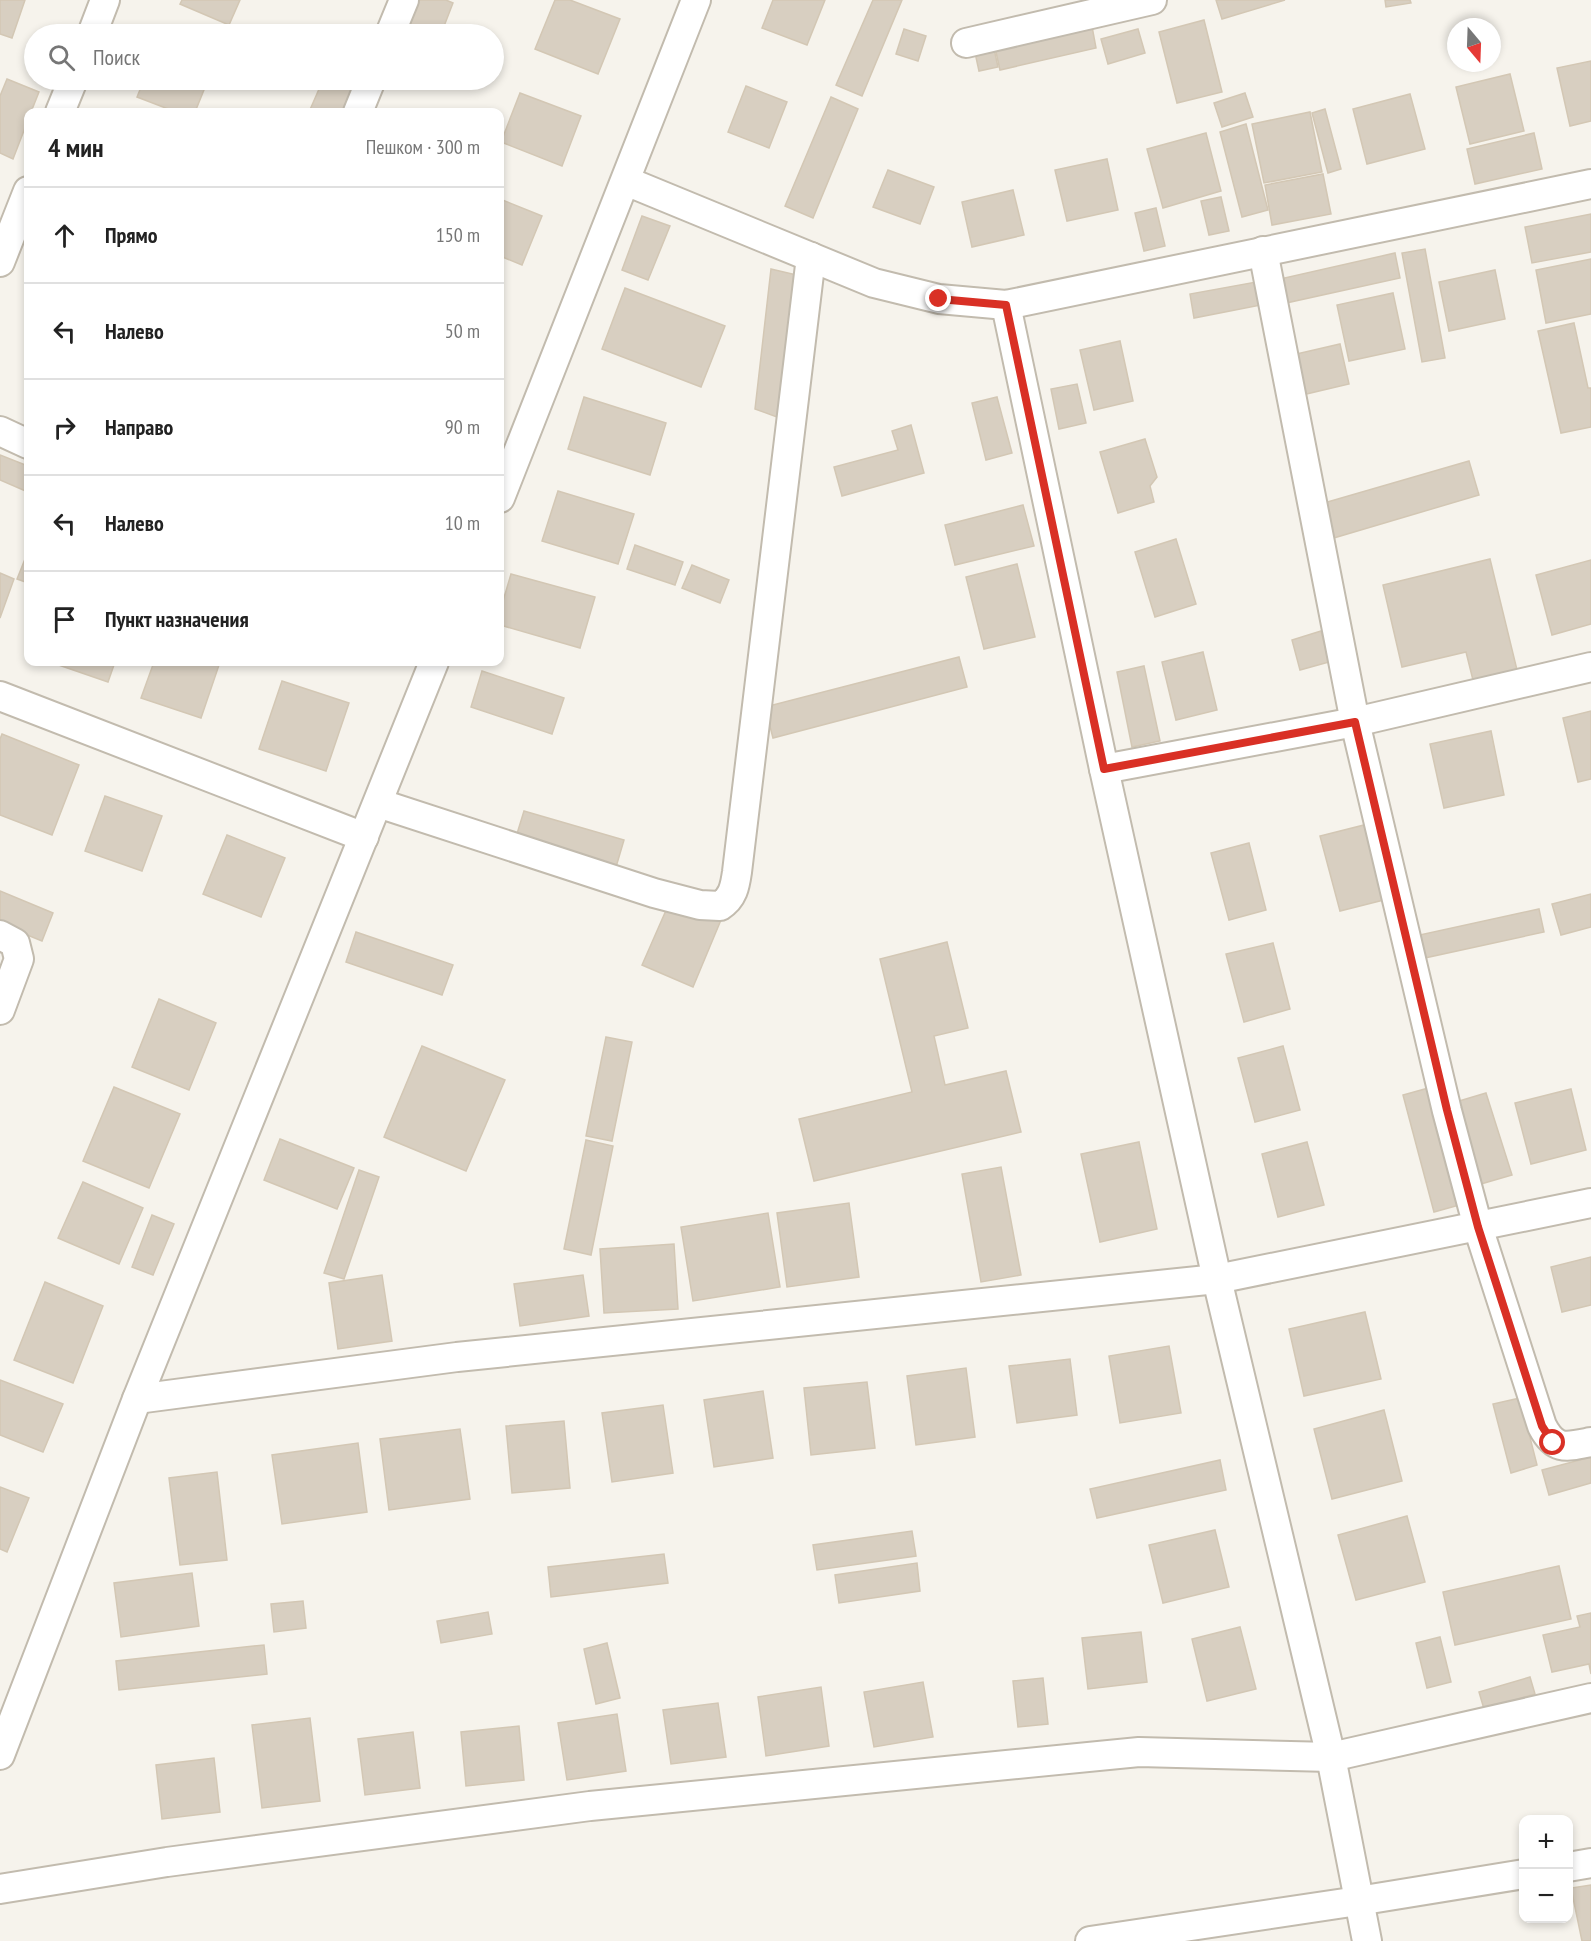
<!DOCTYPE html>
<html lang="ru">
<meta charset="utf-8">
<style>
body{margin:0;font-family:"PT Sans Narrow",sans-serif;background:#f6f6f6;color:#222}
.controls{position:absolute;right:18px;bottom:18px;display:grid;overflow:hidden;border-radius:12px;box-shadow:0 3px 9px #0003}
.controls button{width:54px;height:54px;display:grid;place-items:center;padding:0;border:0;border-bottom:2px solid #e0e0e0;background:#fff;color:#222;font:30px sans-serif}
.compass{position:absolute;left:1447px;top:18px;width:54px;height:54px;border-radius:50%;background:#fff;box-shadow:0 3px 9px #0003;rotate:161deg}
.stop{position:absolute;width:18px;height:18px;margin:-14px;border:4px solid #d93025;border-radius:50%;background:#fff}
.stop.end{background:#d93025;border-color:#fff;box-shadow:0 2px 6px #0008}
.list{margin:0;padding:0;list-style:none}
h2{display:flex;justify-content:space-between;align-items:center;height:78px;margin:0;padding:0 24px;font-size:26px}
h2 small{font-size:20px;font-weight:400;color:#767676}
.list li{display:grid;grid-template-columns:39px 1fr auto;gap:18px;align-items:center;box-sizing:border-box;height:96px;padding:0 24px;border-top:2px solid #e0e0e0}
.list b{display:block;font-size:22px;white-space:nowrap}
.list em{font-size:20px;font-style:normal;color:#767676}
.icon{flex:none;width:33px;height:33px;fill:none;stroke:currentColor;stroke-width:2;stroke-linecap:round;stroke-linejoin:round}
.map{position:relative;flex:none;width:1591px;height:1941px;overflow:hidden}
.search{position:absolute;background:#fff;box-shadow:0 3px 9px #0003;left:24px;top:24px;width:480px;height:66px;display:flex;align-items:center;gap:15px;box-sizing:border-box;padding:0 21px;border-radius:33px;color:#767676;font-size:22px}
.panel{position:absolute;background:#fff;box-shadow:0 3px 9px #0003;left:24px;top:108px;width:480px;height:558px;border-radius:12px}
.map>svg:first-child{display:block}
.building{fill:#d8cfc1;stroke:#d3c7b4;stroke-width:1.5}
.lines{fill:none;stroke-linecap:round;stroke-linejoin:round}
.street-casing{stroke:#c2bbae;stroke-width:32}
.street{stroke:#fff;stroke-width:28}
.route{stroke:#d93025;stroke-width:8}
</style>
<div class="map">
<svg width="1591" height="1941" viewBox="0 0 1591 1941">
<rect width="100%" height="100%" fill="#f6f3ec"/>
<!-- building -->
<g class="building">
<polygon points="0,0 25,0 12,38 0,34"/>
<polygon points="182,0 240,0 229,25 180,4"/>
<polygon points="415,0 446,0 453,3 441,34 403,34"/>
<polygon points="555,0 570,0 620,19 598,74 535,49"/>
<polygon points="773,0 825,0 807,45 762,28"/>
<polygon points="873,0 902,0 862,96 836,85"/>
<polygon points="1216,0 1285,0 1222,19"/>
<polygon points="1385,0 1410,0 1411,3 1386,7"/>
<polygon points="1204,20 1222,92 1177,103 1159,32"/>
<polygon points="1091,21 1096,48 1000,70 994,43"/>
<polygon points="904,29 926,36 918,61 896,54"/>
<polygon points="1138,29 1145,53 1108,64 1101,39"/>
<polygon points="993,44 998,67 979,71 974,48"/>
<polygon points="1591,61 1591,121 1570,126 1557,68"/>
<polygon points="1510,74 1524,131 1470,144 1456,87"/>
<polygon points="7,79 39,92 31,112 28,112 28,120 13,159 0,153 0,96"/>
<polygon points="144,80 208,80 195,112 176,112 137,97"/>
<polygon points="323,80 361,80 348,112 309,112"/>
<polygon points="746,86 787,102 769,148 728,132"/>
<polygon points="520,93 581,116 562,166 501,142"/>
<polygon points="1245,93 1253,117 1222,127 1214,103"/>
<polygon points="1410,94 1425,149 1367,164 1353,109"/>
<polygon points="831,97 858,109 813,218 785,206"/>
<polygon points="1325,109 1341,169 1328,173 1312,113"/>
<polygon points="1310,112 1322,172 1264,183 1252,124"/>
<polygon points="1246,124 1268,210 1242,217 1220,132"/>
<polygon points="1206,133 1221,191 1163,208 1147,149"/>
<polygon points="1534,133 1542,169 1475,184 1467,149"/>
<polygon points="1107,159 1118,210 1067,221 1055,170"/>
<polygon points="888,170 934,187 920,224 873,207"/>
<polygon points="1323,174 1331,214 1272,225 1265,185"/>
<polygon points="1013,190 1024,235 972,247 962,202"/>
<polygon points="1221,197 1229,231 1209,235 1201,201"/>
<polygon points="500,199 542,216 522,265 500,256"/>
<polygon points="1156,208 1165,246 1144,251 1135,213"/>
<polygon points="1591,214 1591,252 1532,263 1525,227"/>
<polygon points="642,216 670,226 648,280 622,270"/>
<polygon points="1425,249 1445,358 1422,362 1402,253"/>
<polygon points="1395,253 1400,278 1286,303 1280,279"/>
<polygon points="1591,259 1591,314 1546,323 1536,270"/>
<polygon points="771,269 801,276 785,420 755,409"/>
<polygon points="1495,270 1505,319 1449,331 1439,282"/>
<polygon points="1256,282 1261,305 1194,318 1190,294"/>
<polygon points="625,288 725,326 701,387 602,349"/>
<polygon points="1393,293 1405,349 1349,361 1337,305"/>
<polygon points="1574,323 1588,388 1591,388 1591,427 1561,433 1538,331"/>
<polygon points="1120,341 1133,401 1094,410 1080,350"/>
<polygon points="1340,344 1349,384 1302,395 1292,355"/>
<polygon points="1077,384 1086,423 1059,429 1051,389"/>
<polygon points="584,397 666,423 650,475 568,449"/>
<polygon points="997,397 1012,453 986,460 972,403"/>
<polygon points="911,425 924,473 842,496 834,467 898,450 892,431"/>
<polygon points="1145,439 1157,477 1150,486 1154,502 1118,513 1100,452"/>
<polygon points="0,455 28,466 28,492 0,480"/>
<polygon points="1469,461 1479,495 1327,540 1317,505"/>
<polygon points="558,491 634,514 618,564 542,541"/>
<polygon points="1023,505 1034,546 955,565 945,525"/>
<polygon points="1176,539 1196,604 1155,617 1135,552"/>
<polygon points="635,545 683,562 675,585 627,569"/>
<polygon points="27,554 28,554 28,583 17,579"/>
<polygon points="1490,559 1517,670 1473,680 1466,652 1402,667 1383,585"/>
<polygon points="1591,560 1591,624 1552,635 1536,575"/>
<polygon points="1017,564 1035,637 984,649 966,577"/>
<polygon points="692,565 729,580 720,603 682,588"/>
<polygon points="0,573 14,579 0,618"/>
<polygon points="511,574 595,597 580,648 500,625 500,611"/>
<polygon points="1321,631 1329,662 1300,670 1292,640"/>
<polygon points="1203,652 1217,710 1176,720 1162,662"/>
<polygon points="959,657 967,687 773,738 765,707"/>
<polygon points="50,662 115,662 108,682"/>
<polygon points="154,662 220,662 201,718 141,698"/>
<polygon points="1144,666 1160,741 1132,747 1117,672"/>
<polygon points="482,671 564,698 552,734 471,707"/>
<polygon points="282,681 349,703 326,771 259,749"/>
<polygon points="1591,711 1591,779 1578,782 1563,718"/>
<polygon points="1491,731 1504,795 1444,808 1430,744"/>
<polygon points="2,734 79,765 52,835 0,815 0,739"/>
<polygon points="105,796 162,816 142,871 85,851"/>
<polygon points="524,811 624,840 616,867 516,837"/>
<polygon points="1364,825 1384,900 1340,911 1320,836"/>
<polygon points="227,835 285,858 261,917 203,894"/>
<polygon points="1249,843 1266,910 1229,920 1211,853"/>
<polygon points="0,891 53,913 42,941 0,924"/>
<polygon points="1591,894 1591,927 1561,935 1552,904"/>
<polygon points="671,899 721,920 693,987 642,965"/>
<polygon points="1539,909 1544,932 1420,959 1415,936"/>
<polygon points="356,932 453,965 442,995 346,962"/>
<polygon points="947,942 968,1028 934,1036 945,1085 1006,1071 1021,1132 814,1181 799,1119 912,1092 880,959"/>
<polygon points="1273,943 1290,1009 1244,1022 1226,954"/>
<polygon points="159,999 216,1023 189,1090 132,1067"/>
<polygon points="606,1037 632,1042 612,1141 586,1136"/>
<polygon points="422,1046 505,1080 466,1171 384,1137"/>
<polygon points="1283,1046 1300,1110 1255,1122 1238,1058"/>
<polygon points="114,1087 180,1114 149,1188 83,1161"/>
<polygon points="1432,1087 1463,1204 1434,1212 1403,1095"/>
<polygon points="1571,1089 1586,1150 1531,1164 1515,1103"/>
<polygon points="1486,1093 1512,1175 1474,1186 1449,1104"/>
<polygon points="280,1139 354,1168 337,1209 264,1180"/>
<polygon points="586,1140 613,1146 591,1255 564,1249"/>
<polygon points="1139,1142 1157,1229 1100,1242 1081,1154"/>
<polygon points="1307,1142 1324,1205 1278,1217 1262,1154"/>
<polygon points="1001,1167 1021,1275 981,1282 962,1174"/>
<polygon points="359,1170 379,1177 344,1279 324,1273"/>
<polygon points="83,1182 143,1208 119,1264 58,1238"/>
<polygon points="849,1203 859,1277 787,1287 777,1213"/>
<polygon points="768,1213 780,1287 693,1301 681,1227"/>
<polygon points="152,1215 174,1224 153,1275 132,1267"/>
<polygon points="674,1244 678,1309 604,1313 600,1249"/>
<polygon points="1591,1257 1591,1305 1562,1312 1551,1267"/>
<polygon points="382,1275 392,1341 338,1349 329,1283"/>
<polygon points="583,1275 589,1316 520,1326 514,1284"/>
<polygon points="45,1282 103,1306 73,1383 14,1360"/>
<polygon points="1365,1312 1381,1379 1304,1396 1289,1329"/>
<polygon points="1169,1346 1181,1413 1120,1423 1109,1356"/>
<polygon points="1070,1359 1077,1415 1017,1423 1009,1366"/>
<polygon points="966,1368 975,1437 916,1445 907,1376"/>
<polygon points="0,1380 63,1404 43,1452 0,1435"/>
<polygon points="867,1382 875,1448 811,1455 804,1388"/>
<polygon points="763,1391 773,1458 714,1467 704,1400"/>
<polygon points="1520,1398 1537,1465 1511,1473 1493,1404"/>
<polygon points="663,1405 673,1473 612,1482 602,1413"/>
<polygon points="1384,1410 1402,1481 1332,1499 1314,1429"/>
<polygon points="564,1421 570,1488 512,1493 506,1426"/>
<polygon points="460,1429 470,1499 389,1510 380,1439"/>
<polygon points="358,1443 367,1512 282,1524 272,1455"/>
<polygon points="1591,1457 1591,1483 1549,1495 1542,1470"/>
<polygon points="1220,1460 1226,1490 1097,1518 1090,1489"/>
<polygon points="217,1472 227,1560 180,1565 169,1478"/>
<polygon points="0,1487 29,1498 7,1552 0,1549"/>
<polygon points="1407,1516 1425,1582 1356,1600 1338,1535"/>
<polygon points="1215,1530 1229,1587 1163,1603 1149,1545"/>
<polygon points="912,1531 916,1556 817,1570 813,1545"/>
<polygon points="664,1554 668,1583 551,1597 548,1567"/>
<polygon points="917,1563 920,1591 839,1603 835,1575"/>
<polygon points="1559,1566 1571,1619 1455,1645 1443,1592"/>
<polygon points="192,1573 199,1626 121,1637 114,1583"/>
<polygon points="303,1601 306,1628 274,1632 271,1604"/>
<polygon points="488,1612 492,1634 441,1643 437,1621"/>
<polygon points="1591,1613 1591,1674 1589,1664 1552,1672 1543,1635 1580,1627 1577,1616"/>
<polygon points="1240,1627 1256,1689 1207,1701 1192,1639"/>
<polygon points="1141,1632 1147,1682 1088,1689 1082,1638"/>
<polygon points="1440,1637 1451,1682 1427,1688 1416,1643"/>
<polygon points="607,1643 620,1698 596,1704 584,1649"/>
<polygon points="264,1645 267,1674 119,1690 116,1661"/>
<polygon points="1530,1677 1535,1694 1484,1709 1479,1692"/>
<polygon points="1043,1678 1048,1724 1018,1727 1013,1681"/>
<polygon points="923,1682 933,1737 874,1747 864,1692"/>
<polygon points="821,1687 829,1746 766,1756 758,1697"/>
<polygon points="718,1703 726,1757 671,1764 663,1710"/>
<polygon points="617,1714 626,1771 567,1780 558,1723"/>
<polygon points="310,1718 320,1801 262,1808 252,1725"/>
<polygon points="519,1726 524,1780 466,1786 461,1732"/>
<polygon points="413,1732 420,1788 365,1795 358,1739"/>
<polygon points="214,1758 220,1812 162,1819 156,1765"/>
<polygon points="1591,1885 1591,1941 1582,1941 1571,1888"/>
</g>
<g class="lines">
<defs>
<g id="street">
<polyline points="92,34 105,0"/>
<polyline points="390,34 404,0"/>
<polyline points="966,43 1152,0"/>
<polyline points="60,112 73,80"/>
<polyline points="358,112 371,80"/>
<polyline points="626,181 874,283 939,299 1006,305 1591,184"/>
<path d="M1263,251L1355,722L1447,1111L1478,1227L1542,1426C1555,1451 1566,1447 1591,1442"/>
<polyline points="0,262 28,191"/>
<polyline points="1006,305 1104,769 1217,1279 1331,1757 1367,1941"/>
<polyline points="0,431 28,444"/>
<polyline points="500,498 696,0"/>
<polyline points="0,696 364,837"/>
<polyline points="1104,769 1355,722 1591,667"/>
<path d="M378,803L654,893L700,905L720,906C733,898 735,886 737,872L811,257"/>
<polyline points="0,935 15,943 19,959 0,1010"/>
<polyline points="137,1399 457,1357 1217,1279 1591,1203"/>
<polyline points="0,1755 137,1399 434,662"/>
<polyline points="1568,1867 1591,1863"/>
<polyline points="0,1889 167,1862 590,1806 1139,1752 1331,1757 1591,1698"/>
<polyline points="1090,1941 1358,1901 1524,1874"/>
</g>
</defs>
<!-- street casing -->
<use href="#street" class="street-casing"/>
<!-- street -->
<use href="#street" class="street"/>
</g>
<g class="lines">
<!-- route -->
<polyline class="route" points="939,299 1006,305 1104,769 1355,722 1447,1110 1478,1227 1542,1426 1553,1443"/>
</g>
</svg>
<div class="controls">
<button>+</button>
<button>−</button>
</div>
<svg class="compass" viewBox="-18 -18 36 36"><path d="M0-13l5 13h-10z" fill="#e53935"/><path d="M0 13l5-13h-10z" fill="#767676"/></svg>
<div class="stop" style="left:1553px;top:1443px"></div>
<div class="stop end" style="left:939px;top:299px"></div>
<div class="search"><svg class="icon" aria-label="search" viewBox="0 0 24 24"><circle cx="10" cy="10" r="6"/><path d="M15 15l6 6"/></svg>Поиск</div>
<section class="panel">
<h2>4 мин<small>Пешком · 300 m</small></h2>
<ul class="list">
<li><svg class="icon" aria-label="ahead" viewBox="0 0 24 24"><path d="M12 20V5M6 11l6-6 6 6"/></svg><div><b>Прямо</b></div><em>150 m</em></li>
<li><svg class="icon" aria-label="left" viewBox="0 0 24 24"><path d="M17 20v-9H6M10 6l-5 5 5 5"/></svg><div><b>Налево</b></div><em>50 m</em></li>
<li><svg class="icon" aria-label="right" viewBox="0 0 24 24"><path d="M7 20v-9h11M14 6l5 5-5 5"/></svg><div><b>Направо</b></div><em>90 m</em></li>
<li><svg class="icon" aria-label="left" viewBox="0 0 24 24"><path d="M17 20v-9H6M10 6l-5 5 5 5"/></svg><div><b>Налево</b></div><em>10 m</em></li>
<li><svg class="icon" aria-label="arrive" viewBox="0 0 24 24"><path d="M6 21V4h12l-3 4 3 4H6"/></svg><div><b>Пункт назначения</b></div></li>
</ul>
</section>
</div>
